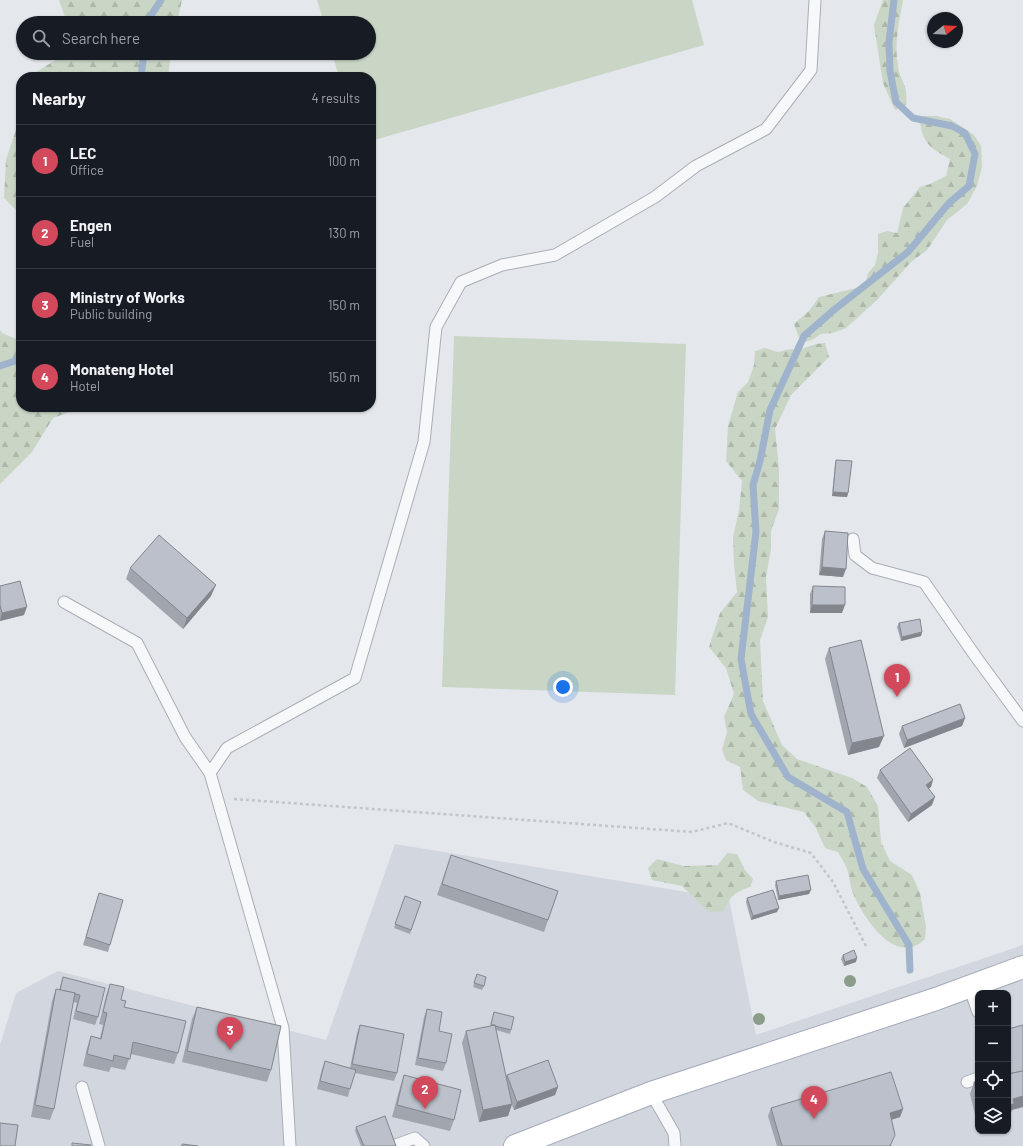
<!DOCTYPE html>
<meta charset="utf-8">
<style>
body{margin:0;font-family:Barlow,sans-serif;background:#242831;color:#f1f3f6}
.controls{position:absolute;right:12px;bottom:12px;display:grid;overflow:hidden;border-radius:8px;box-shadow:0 1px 3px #0004}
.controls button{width:36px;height:36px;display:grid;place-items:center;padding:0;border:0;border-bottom:1px solid #363941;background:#171b24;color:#f1f3f6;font:20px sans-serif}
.compass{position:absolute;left:927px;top:12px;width:36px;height:36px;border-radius:50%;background:#171b24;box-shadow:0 1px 3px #0004;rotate:72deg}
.you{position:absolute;left:563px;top:687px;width:14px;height:14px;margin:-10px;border:3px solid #fff;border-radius:50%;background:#1a73e8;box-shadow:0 0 0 6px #1a73e833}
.badge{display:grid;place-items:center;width:26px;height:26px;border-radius:50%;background:#d1495b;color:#fff;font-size:13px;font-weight:700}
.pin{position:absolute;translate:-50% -33px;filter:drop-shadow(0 1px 2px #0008)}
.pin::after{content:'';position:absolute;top:21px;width:14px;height:12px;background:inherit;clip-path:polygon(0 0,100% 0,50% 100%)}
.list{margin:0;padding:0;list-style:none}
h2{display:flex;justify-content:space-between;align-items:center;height:52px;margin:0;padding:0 16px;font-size:17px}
h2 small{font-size:13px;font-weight:400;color:#9ea1a6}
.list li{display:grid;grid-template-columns:26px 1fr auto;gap:12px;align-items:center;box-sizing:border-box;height:72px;padding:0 16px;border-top:1px solid #363941}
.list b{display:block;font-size:15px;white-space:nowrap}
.list p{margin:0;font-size:13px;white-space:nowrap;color:#9ea1a6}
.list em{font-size:13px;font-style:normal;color:#9ea1a6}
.icon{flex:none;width:22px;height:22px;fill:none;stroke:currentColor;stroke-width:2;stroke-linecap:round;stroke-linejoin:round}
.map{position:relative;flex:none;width:1023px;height:1146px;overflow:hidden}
.search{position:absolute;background:#171b24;box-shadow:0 1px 3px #0004;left:16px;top:16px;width:360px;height:44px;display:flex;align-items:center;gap:10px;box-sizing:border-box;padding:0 14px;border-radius:22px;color:#9ea1a6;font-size:15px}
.panel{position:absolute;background:#171b24;box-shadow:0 1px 3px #0004;left:16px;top:72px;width:360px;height:340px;border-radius:16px}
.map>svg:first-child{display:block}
.built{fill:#d2d6de;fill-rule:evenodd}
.forest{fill:url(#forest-firs)}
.pitch{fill:#c9d6c5}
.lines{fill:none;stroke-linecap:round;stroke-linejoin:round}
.stream{stroke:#9fb4cc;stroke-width:7}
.service-casing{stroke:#a9aeb7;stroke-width:13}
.primary-casing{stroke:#a3abb8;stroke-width:24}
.path{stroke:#c2c5cb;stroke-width:2.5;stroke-dasharray:3 3;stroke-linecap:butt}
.service{stroke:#f7f8fa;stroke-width:11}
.primary{stroke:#fff;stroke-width:22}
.tree{fill:#899d89}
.wall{fill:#a1a5ae}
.shaded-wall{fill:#83868d}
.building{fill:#bbc0ca;stroke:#83868d}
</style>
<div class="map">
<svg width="1023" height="1146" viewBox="0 0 1023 1146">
<defs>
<pattern id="forest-firs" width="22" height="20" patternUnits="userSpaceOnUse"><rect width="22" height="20" fill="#c9d6c5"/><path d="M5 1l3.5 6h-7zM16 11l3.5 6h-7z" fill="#adb8ab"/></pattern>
</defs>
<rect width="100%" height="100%" fill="#e4e7ec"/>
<!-- built -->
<path class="built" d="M395,844L729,899L756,1035L1023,945V1146H0V1045L16,993L58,971L326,1040ZM978,993H1008V1131H978Z"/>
<!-- forest -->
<g class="forest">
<polygon points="59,0 182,0 177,23 72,23 65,17"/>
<path d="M883,0H903C899,22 894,43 898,66C900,82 909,85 906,105L895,110L883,83L874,25Z"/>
<polygon points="67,53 171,53 168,77 28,77"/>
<polygon points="21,114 21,215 4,198 6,160"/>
<path d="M923,116H935L950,119L974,135L981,146L982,167L977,186L967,204L947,220L927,250L911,262L877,300L846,328L833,333L821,334L812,340L801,343L794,324L809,311L819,297L865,286L868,273L875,265L878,253V234L887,231L897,233L903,208L920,187L930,184L946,176L950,159C930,148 922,143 920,120Z"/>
<polygon points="0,330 2,333 21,341 21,407 76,407 73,411 53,418 32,452 0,484"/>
<path d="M825,343L829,357L791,395L775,429L779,469V509L771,531V549L766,577L768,617L760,640L763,701L782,745L797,759L852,778L867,787L878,806L881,842L890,861L912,875L920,893L926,927L925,939C896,967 865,920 854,896C850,887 850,877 847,869C845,863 841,858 838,852L825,848L816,828L804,812L758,801L743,790L740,767L726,760L722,750L727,732L724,717L734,694L726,668L709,647L720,613L737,592L734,565L733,537L739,510L742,481L726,461L728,426L738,392L748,382L754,365L755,351L765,348L778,352L791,349L798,350L816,344Z"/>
<path d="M727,853L737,854L745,870L753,879L750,887C735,892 729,897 724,911L709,912L682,886L652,880L648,868L657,859L684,866L718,865Z"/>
</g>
<!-- pitch -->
<g class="pitch">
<polygon points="317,0 692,0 704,45 371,141 371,77 339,77 332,53 369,53 369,23 324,23"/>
<polygon points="454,336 686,344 675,695 442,687"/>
</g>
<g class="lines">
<!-- stream -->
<g class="stream">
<polyline points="894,0 889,42 890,71 896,102 913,118 952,126 965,133 975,154 969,186 949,203 908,252 835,309 804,336 770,410 760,461 753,485 756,532 741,659 751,714 788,777 847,812 863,869 909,945 910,970"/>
<polyline points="146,23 161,0"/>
<polyline points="141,77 144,53"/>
<polyline points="0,366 15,361 21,352"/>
</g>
<defs>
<g id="service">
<polyline points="853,539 855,555 872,568 924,582 976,657 1023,721"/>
<polyline points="64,602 137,643 185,737 210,773 283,1028 290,1146"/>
<polyline points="210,773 227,748 355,678 424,442 436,327 461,282 502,265 555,255 655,197 696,166 766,129 811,70 815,0"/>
<polyline points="969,986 978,1012"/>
<polyline points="967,1082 978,1078"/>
<polyline points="82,1087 99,1146"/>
<polyline points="651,1093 674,1133 675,1146"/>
<polyline points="393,1146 415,1138 424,1146"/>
</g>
<polyline id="primary" points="515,1146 651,1093 936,999 1023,967"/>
</defs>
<!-- service casing -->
<use href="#service" class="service-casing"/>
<!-- primary casing -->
<use href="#primary" class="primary-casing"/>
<!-- path -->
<polyline class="path" points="234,799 692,832 728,823 774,842 811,853 833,882 867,948"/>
<!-- service -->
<use href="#service" class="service"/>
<!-- primary -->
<use href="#primary" class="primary"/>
</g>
<!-- trees -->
<g class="tree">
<circle cx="850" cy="981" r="6"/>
<circle cx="759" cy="1019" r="6"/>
</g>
<!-- wall -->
<g class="wall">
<polygon points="836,460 848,493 847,497 832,496 835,464"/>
<polygon points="825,531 843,577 819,575 822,539"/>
<polygon points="130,568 211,596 183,629 126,579"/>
<polygon points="0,586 24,615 0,621"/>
<polygon points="813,586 842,613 810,613 810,594"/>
<polygon points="899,623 922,632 921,636 901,641 897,627"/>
<polygon points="829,648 879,747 848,755 825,659"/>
<polygon points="965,718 962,726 904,748 899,734 902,726"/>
<polygon points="880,770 931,787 929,788 932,805 908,822 877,778"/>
<polygon points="451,855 558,891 544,932 437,895"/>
<polygon points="776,881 809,894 778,900 775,885"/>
<polygon points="99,893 110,945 108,952 83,945"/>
<polygon points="405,896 421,902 410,934 394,928"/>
<polygon points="747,898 777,912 751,920 746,902"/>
<polygon points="843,955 856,962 844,966 841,959"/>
<polygon points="477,974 484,986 482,990 473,987"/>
<polygon points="63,977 98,1017 95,1025 73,1019 77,1003 73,1002 54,1109 50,1120 31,1117 52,1001 56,989 59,990"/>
<polygon points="110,984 121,1000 124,1007 178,1053 174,1064 131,1054 125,1070 111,1067 109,1072 83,1066 87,1048 91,1036 100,1038 103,1025 99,1024 106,996"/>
<polygon points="197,1007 271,1070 267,1082 182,1062 192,1019"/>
<polygon points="427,1009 439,1031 446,1063 443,1071 415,1065 424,1017"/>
<polygon points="494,1012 511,1030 510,1034 496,1030 506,1077 507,1075 558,1087 555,1095 514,1110 511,1103 512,1104 508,1116 479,1122 462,1043 466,1031 490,1026"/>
<polygon points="360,1025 397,1073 394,1081 355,1073 350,1089 348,1097 317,1089 322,1069 325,1061 350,1068 357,1033"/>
<polygon points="404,1075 454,1120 450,1131 392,1117 400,1087"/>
<polygon points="978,1081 978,1123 977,1123 970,1094 974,1082"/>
<polygon points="771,1108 903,1109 900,1117 891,1120 891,1146 777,1146 768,1116"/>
<polygon points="356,1127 396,1146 361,1146 355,1131"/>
</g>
<!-- shaded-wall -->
<g class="shaded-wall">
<polygon points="833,492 848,493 847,497 832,496"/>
<polygon points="822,567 846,569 843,577 819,575"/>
<polygon points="216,585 211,596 183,629 187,618"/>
<polygon points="812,605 845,605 842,613 810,613"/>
<polygon points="27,607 24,615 0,621 2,613"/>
<polygon points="922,632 921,636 901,641 902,637"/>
<polygon points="965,718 962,726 904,748 907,740"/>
<polygon points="884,736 879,747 848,755 852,743"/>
<polygon points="933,780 931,787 923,792 926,785"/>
<polygon points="935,797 932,805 908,822 911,814"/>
<polygon points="811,890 809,894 778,900 779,896"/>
<polygon points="779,908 777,912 751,920 753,916"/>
<polygon points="857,958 856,962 844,966 845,962"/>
<polygon points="558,1087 555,1095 514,1110 517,1102"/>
<polygon points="1023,1096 1023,1107 1012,1110 1010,1115 1008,1116 1008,1105 1013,1099"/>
<polygon points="512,1104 508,1116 479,1122 483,1110"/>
<polygon points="903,1109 900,1117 887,1121 890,1113"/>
</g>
<!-- building -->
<g class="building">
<polygon points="836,460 852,461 848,493 833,492"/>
<polygon points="825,531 848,533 846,569 822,567"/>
<polygon points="159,535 216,585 187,618 130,568"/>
<polygon points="20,581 27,607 2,613 0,605 0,586"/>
<polygon points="813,586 845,587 845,605 812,605"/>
<polygon points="920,619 922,632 902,637 899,623"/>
<polygon points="861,640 884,736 852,743 829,648"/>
<polygon points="960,704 965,718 907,740 902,726"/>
<polygon points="910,748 933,780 926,785 935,797 911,814 880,770"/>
<polygon points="451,855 558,891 548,920 442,884"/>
<polygon points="808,875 811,890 779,896 776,881"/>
<polygon points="773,890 779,908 753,916 747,898"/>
<polygon points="99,893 123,900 110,945 86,937"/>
<polygon points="405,896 421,902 411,930 395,924"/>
<polygon points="854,950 857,958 845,962 843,955"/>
<polygon points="477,974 486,977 484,986 474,983"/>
<polygon points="63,977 105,988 98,1017 76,1011 80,995 75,994 75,993 60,990"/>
<polygon points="110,984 124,987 121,1000 126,1001 124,1007 186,1021 178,1053 133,1042 130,1059 114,1055 113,1061 87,1054 91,1036 101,1039 107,1013 103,1012"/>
<polygon points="56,989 75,993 54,1109 35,1105"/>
<polygon points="197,1007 281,1026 271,1070 187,1051"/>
<polygon points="427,1009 442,1012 439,1031 452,1034 446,1063 418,1058"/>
<polygon points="494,1012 514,1017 511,1030 495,1026 495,1025 493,1025 491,1024"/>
<polygon points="360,1025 404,1034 397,1073 352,1064"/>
<polygon points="495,1025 512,1104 483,1110 466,1031"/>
<polygon points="1023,1025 1023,1071 1008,1074 1008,1029"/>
<polygon points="548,1060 558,1087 517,1102 507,1075"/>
<polygon points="325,1061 356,1070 350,1089 320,1081"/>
<polygon points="1023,1071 1023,1096 1013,1099 1014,1104 1008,1105 1008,1074"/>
<polygon points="891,1072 903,1109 890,1113 895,1135 890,1146 782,1146 771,1108"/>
<polygon points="404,1075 461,1090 454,1120 397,1105"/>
<polygon points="978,1081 978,1100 974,1082"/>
<polygon points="385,1116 396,1146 364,1146 356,1127"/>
<polygon points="0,1123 18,1125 15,1146 0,1146"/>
<polygon points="72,1143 91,1145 91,1146 72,1146"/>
<polygon points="182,1144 198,1146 182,1146"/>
</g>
</svg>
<div class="controls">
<button>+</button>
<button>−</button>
<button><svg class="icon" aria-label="locate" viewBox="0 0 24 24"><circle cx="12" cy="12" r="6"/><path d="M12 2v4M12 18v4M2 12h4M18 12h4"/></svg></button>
<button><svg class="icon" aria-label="layers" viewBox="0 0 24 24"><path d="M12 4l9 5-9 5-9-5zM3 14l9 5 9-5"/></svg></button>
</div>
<svg class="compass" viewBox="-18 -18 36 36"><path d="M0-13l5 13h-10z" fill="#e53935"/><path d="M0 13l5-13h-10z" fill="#9ea1a6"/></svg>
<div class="you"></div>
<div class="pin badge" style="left:897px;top:697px">1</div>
<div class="pin badge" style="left:425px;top:1109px">2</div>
<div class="pin badge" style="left:230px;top:1050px">3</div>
<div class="pin badge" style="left:814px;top:1119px">4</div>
<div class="search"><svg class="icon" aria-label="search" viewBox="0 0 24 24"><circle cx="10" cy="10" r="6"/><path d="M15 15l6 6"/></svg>Search here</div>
<section class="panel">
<h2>Nearby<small>4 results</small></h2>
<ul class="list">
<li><span class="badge">1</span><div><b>LEC</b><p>Office</p></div><em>100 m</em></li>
<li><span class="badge">2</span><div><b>Engen</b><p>Fuel</p></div><em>130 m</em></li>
<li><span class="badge">3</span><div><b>Ministry of Works</b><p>Public building</p></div><em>150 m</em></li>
<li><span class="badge">4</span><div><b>Monateng Hotel</b><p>Hotel</p></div><em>150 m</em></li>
</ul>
</section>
</div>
